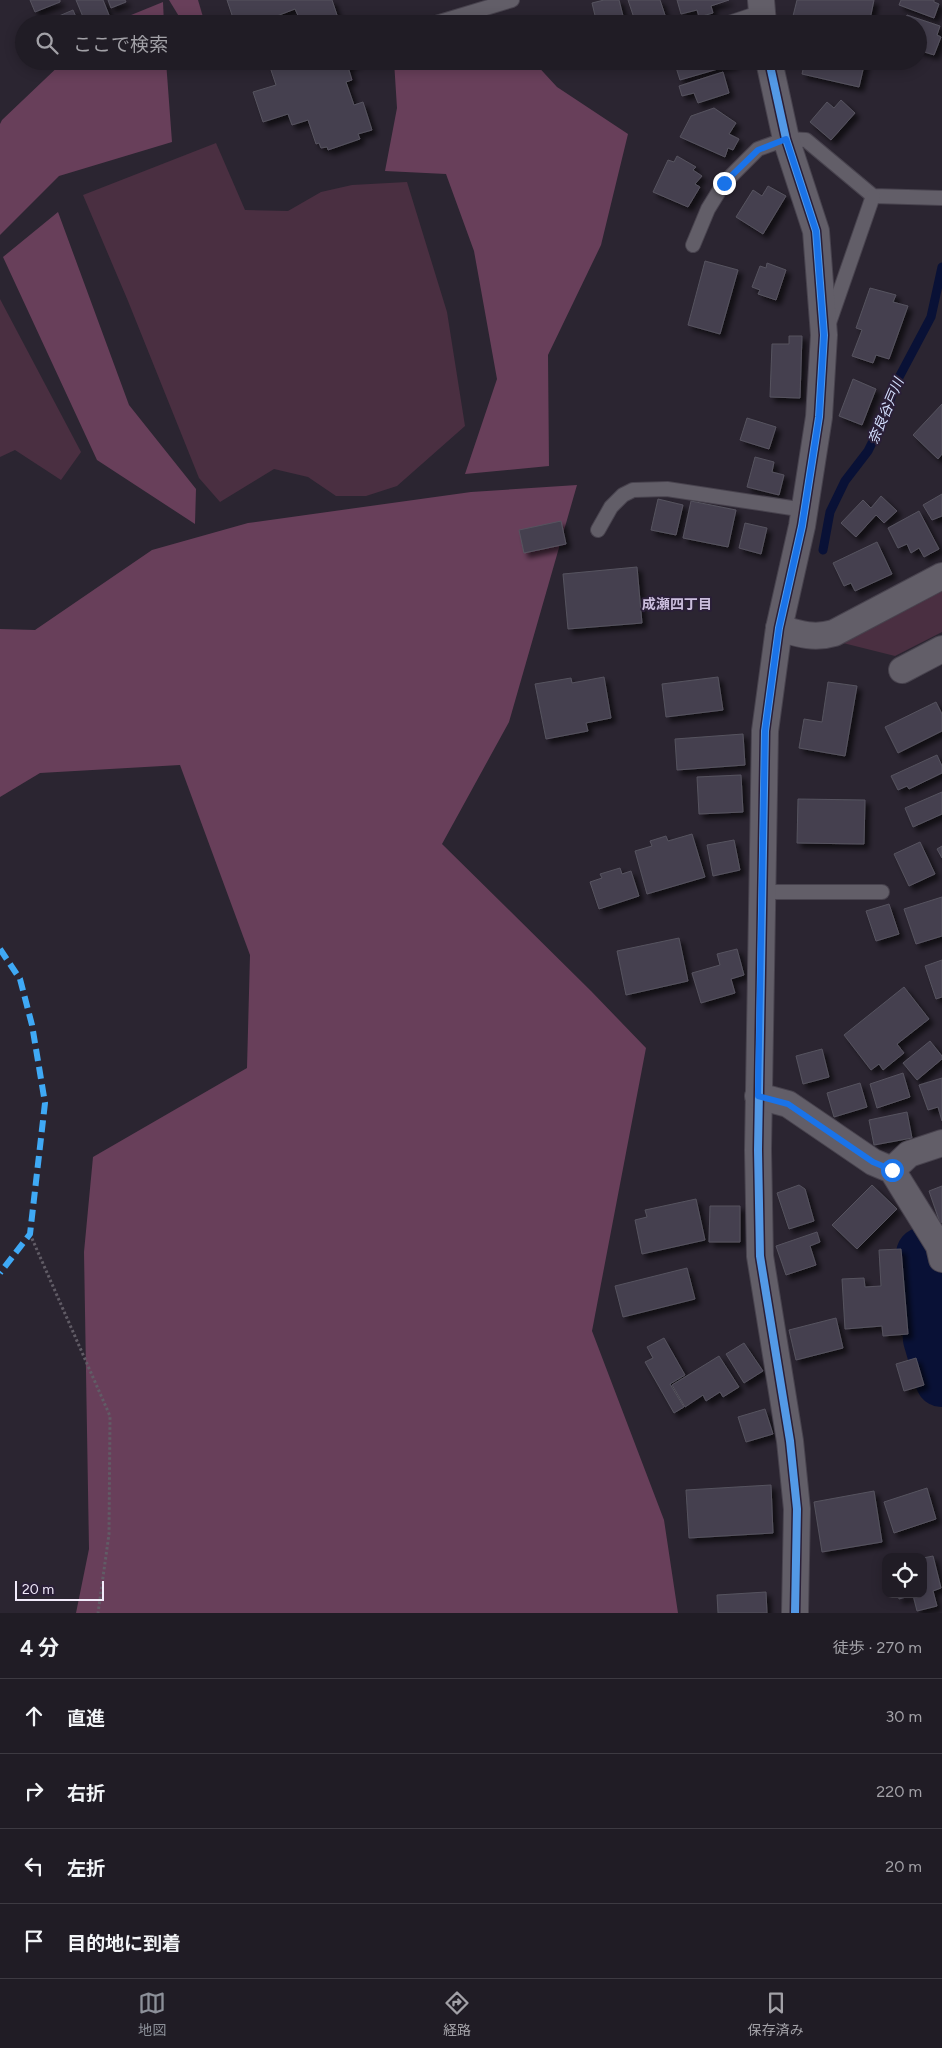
<!DOCTYPE html>
<html lang="ja">
<meta charset="utf-8">
<style>
body{margin:0;font-family:Figtree,"Noto Sans JP",sans-serif;background:#2d2932;color:#f1f3f6}
.controls{position:absolute;right:15px;bottom:15px;display:grid;overflow:hidden;border-radius:10px;box-shadow:0 2px 12px #0003}
.controls button{width:45px;height:45px;display:grid;place-items:center;padding:0;border:0;border-bottom:1px solid #3d3a42;background:#201c25;color:#f1f3f6;font:25px sans-serif}
.scale{position:absolute;left:15px;bottom:12px;width:89px;box-sizing:border-box;padding-left:5px;border:2px solid #f2ebfb;border-top:0;font-size:14px;line-height:18px;white-space:nowrap;color:#f2ebfb;-webkit-text-stroke:4px #2a1f37;paint-order:stroke}
.stop{position:absolute;width:15px;height:15px;margin:-11px;border:4px solid #1a73e8;border-radius:50%;background:#fff}
.stop.end{background:#1a73e8;border-color:#fff;box-shadow:0 1px 5px #0008}
.list{margin:0;padding:0;list-style:none}
h2{display:flex;justify-content:space-between;align-items:center;height:65px;margin:0;padding:0 20px;font-size:21px}
h2 small{font-size:16px;font-weight:400;color:#a2a1a7}
.list li{display:grid;grid-template-columns:32px 1fr auto;gap:15px;align-items:center;box-sizing:border-box;height:75px;padding:0 20px;border-top:1px solid #3d3a42}
.list b{display:block;font-size:19px;white-space:nowrap}
.list em{font-size:16px;font-style:normal;color:#a2a1a7}
.icon{flex:none;width:28px;height:28px;fill:none;stroke:currentColor;stroke-width:2;stroke-linecap:round;stroke-linejoin:round}
.map{position:relative;flex:none;width:942px;height:1613px;overflow:hidden}
.search{position:absolute;background:#201c25;box-shadow:0 2px 12px #0003;left:15px;right:15px;top:15px;height:55px;display:flex;align-items:center;gap:12px;box-sizing:border-box;padding:0 18px;border-radius:28px;color:#a2a1a7;font-size:19px}
.sheet{height:365px;background:#201c25}
nav{display:flex;justify-content:space-around;align-items:center;box-sizing:border-box;height:70px;border-top:1px solid #3d3a42;background:#201c25;font-size:14px;color:#a2a1a7}
nav a{display:grid;justify-items:center;gap:2px}
nav .on{color:#8c9099}
.map>svg:first-child{display:block}
.green{fill:#4a2f41}
.forest{fill:#683f5a}
.lines{fill:none;stroke-linecap:round;stroke-linejoin:round}
.stream{stroke:#091136;stroke-width:9}
.river{stroke:#091136;stroke-width:54}
.building{fill:#45414f;stroke:#56535f;filter:url(#shadow)}
.lane-casing{stroke:#48434e;stroke-width:16}
.street-casing{stroke:#48434e;stroke-width:28}
.path{stroke:#615c66;stroke-width:3;stroke-dasharray:2.5 2.5;stroke-linecap:butt}
.lane{stroke:#625e68;stroke-width:14}
.street{stroke:#625e68;stroke-width:26}
.quiet{stroke:#3fa9f5;stroke-width:6;stroke-dasharray:12 6;stroke-linecap:butt}
.cycleway-casing{stroke:#2a1f37;stroke-width:11}
.cycleway{stroke:#5399e6;stroke-width:8}
.route{stroke:#1a73e8;stroke-width:6}
.labels{text-anchor:middle;dominant-baseline:central;stroke-width:4;stroke-linejoin:round;paint-order:stroke}
.water-label{font-size:14px;font-style:italic;fill:#d3dffd;stroke:#2a1f37}
.neighbourhood-label{font-size:14px;font-weight:bold;fill:#cbbedd;stroke:#2a1f37}
</style>
<div class="map">
<svg width="942" height="1613" viewBox="0 0 942 1613">
<defs>
<filter id="shadow"><feDropShadow dx="4.5" dy="4.5" stdDeviation="2.5" flood-color="#0009"/></filter>
</defs>
<rect width="100%" height="100%" fill="#2b2531"/>
<!-- green -->
<g class="green">
<polygon points="216,143 245,210 288,211 321,192 352,185 407,182 447,312 465,426 397,486 366,496 336,496 308,477 274,469 220,502 199,478 128,301 83,195"/>
<polygon points="0,299 81,452 61,480 15,450 0,457"/>
<polygon points="942,590 942,632 895,656 843,643"/>
</g>
<!-- forest -->
<g class="forest">
<polygon points="169,0 198,0 203,17 180,18"/>
<polygon points="163,2 164,24 109,24"/>
<polygon points="64,61 166,61 172,142 59,176 0,235 0,124 2,120"/>
<polygon points="394,61 533,61 557,87 628,134 601,245 548,355 549,466 465,474 497,379 474,251 446,174 385,171 397,108"/>
<polygon points="58,212 129,405 196,489 195,524 97,460 3,257"/>
<polygon points="577,485 509,722 442,844 591,991 646,1048 592,1331 664,1520 678,1613 76,1613 89,1549 84,1252 93,1157 247,1068 250,955 180,765 40,773 0,797 0,629 35,630 152,550 248,523 471,492"/>
</g>
<g class="lines">
<!-- stream -->
<polyline class="stream" points="823,550 830,512 845,481 868,451 882,423 896,383 931,317 942,267"/>
<!-- river -->
<polyline class="river" points="923,1254 930,1339 942,1380"/>
</g>
<!-- building -->
<g class="building">
<polygon points="30,0 60,0 60,2 35,12"/>
<polygon points="76,0 103,0 109,15 86,24"/>
<polygon points="108,0 125,0 126,2 111,8"/>
<polygon points="227,0 332,0 340,24 291,24 300,20 295,9 269,19 271,24 235,24"/>
<polygon points="604,0 619,0 625,24 597,24 592,3"/>
<polygon points="628,0 660,0 666,18 661,20 663,24 636,24"/>
<polygon points="677,0 729,0 711,6 713,13 699,17 697,10 681,14"/>
<polygon points="797,0 874,0 869,24 832,24 793,16"/>
<polygon points="901,0 934,0 934,2 939,4 934,18 899,5"/>
<polygon points="73,10 79,24 46,24 45,22"/>
<polygon points="907,15 940,26 937,35 941,37 934,55 918,50 918,24 904,24"/>
<polygon points="268,61 359,61 348,67 352,80 346,82 354,105 363,102 372,130 358,134 360,139 328,150 327,147 321,148 319,143 316,144 308,120 292,125 288,114 263,122 253,92 276,85"/>
<polygon points="674,61 735,61 735,64 680,80"/>
<polygon points="805,61 865,61 859,87 802,74"/>
<polygon points="723,72 729,93 698,103 694,93 682,96 679,86"/>
<polygon points="841,100 855,113 831,140 810,122 827,102 834,108"/>
<polygon points="714,108 736,123 729,134 739,139 733,150 728,148 725,157 680,137 691,116"/>
<polygon points="677,156 696,167 693,170 702,176 695,184 700,187 688,207 653,192 668,160 674,162"/>
<polygon points="768,186 786,196 763,234 736,217 753,190 762,196"/>
<polygon points="705,261 738,270 720,334 688,325"/>
<polygon points="767,263 786,270 776,300 758,294 760,290 752,287 760,266 766,268"/>
<polygon points="870,288 896,295 893,302 908,306 889,359 876,355 873,363 852,356 862,330 856,328"/>
<polygon points="789,336 802,336 800,398 770,397 772,344 789,344"/>
<polygon points="853,379 876,389 862,425 839,416"/>
<polygon points="942,404 942,454 938,459 913,435"/>
<polygon points="747,418 776,427 769,449 740,440"/>
<polygon points="755,457 774,462 772,472 784,475 779,495 747,487"/>
<polygon points="942,494 942,516 932,520 923,505"/>
<polygon points="881,496 897,511 884,523 876,515 856,537 841,523 863,500 871,508"/>
<polygon points="658,499 683,505 676,535 651,530"/>
<polygon points="691,501 736,510 728,547 683,538"/>
<polygon points="919,511 939,549 924,557 919,548 911,553 907,544 898,548 888,528"/>
<polygon points="561,521 566,544 524,553 519,530"/>
<polygon points="745,523 767,528 761,554 739,548"/>
<polygon points="877,542 892,574 855,591 851,583 844,586 833,563"/>
<polygon points="637,567 642,623 568,629 563,574"/>
<polygon points="604,677 611,718 586,723 588,731 546,739 535,684 571,678 572,683"/>
<polygon points="718,677 723,710 666,717 662,684"/>
<polygon points="828,682 857,686 845,756 799,748 804,719 822,722"/>
<polygon points="936,702 942,714 942,731 898,753 885,727"/>
<polygon points="743,734 745,765 677,770 675,739"/>
<polygon points="937,755 942,766 942,773 909,789 907,786 898,790 891,776"/>
<polygon points="741,775 743,812 699,814 697,777"/>
<polygon points="942,792 942,814 913,827 905,808"/>
<polygon points="798,799 865,800 864,844 797,843"/>
<polygon points="692,834 705,877 647,894 635,851 652,846 650,841 666,836 668,841"/>
<polygon points="734,840 740,870 713,876 707,845"/>
<polygon points="920,842 935,874 909,886 894,854"/>
<polygon points="942,846 942,858 937,849"/>
<polygon points="620,868 622,874 631,871 639,896 599,909 590,882 602,878 600,874"/>
<polygon points="942,897 942,936 916,944 904,909"/>
<polygon points="889,904 899,934 876,941 866,911"/>
<polygon points="679,938 688,981 626,995 617,951"/>
<polygon points="737,949 744,975 731,979 735,993 701,1003 692,973 720,965 717,954"/>
<polygon points="942,960 942,997 936,999 925,966"/>
<polygon points="904,987 929,1019 897,1044 904,1053 883,1070 879,1064 871,1070 844,1035"/>
<polygon points="930,1041 942,1056 942,1059 917,1080 903,1063"/>
<polygon points="822,1049 829,1077 803,1084 796,1056"/>
<polygon points="903,1073 910,1097 877,1108 870,1084"/>
<polygon points="942,1078 942,1121 938,1107 928,1110 919,1085"/>
<polygon points="860,1083 867,1107 834,1117 827,1093"/>
<polygon points="907,1112 912,1138 874,1145 869,1120"/>
<polygon points="799,1185 805,1189 814,1221 789,1229 777,1193"/>
<polygon points="872,1185 897,1209 857,1249 832,1225"/>
<polygon points="942,1186 942,1222 940,1223 929,1191"/>
<polygon points="696,1199 705,1240 642,1254 635,1220 647,1217 645,1210"/>
<polygon points="710,1206 740,1206 740,1242 709,1242"/>
<polygon points="817,1232 820,1242 810,1246 816,1265 786,1275 776,1246"/>
<polygon points="901,1249 908,1334 883,1336 882,1326 845,1329 842,1279 864,1278 865,1287 881,1286 879,1250"/>
<polygon points="687,1268 695,1299 623,1317 615,1286"/>
<polygon points="836,1318 843,1348 796,1360 789,1330"/>
<polygon points="664,1338 685,1375 670,1384 684,1407 674,1413 645,1362 653,1358 647,1347"/>
<polygon points="744,1343 763,1371 744,1383 726,1354"/>
<polygon points="719,1356 739,1387 723,1397 720,1392 706,1401 703,1395 685,1407 672,1385"/>
<polygon points="916,1358 924,1385 904,1391 896,1364"/>
<polygon points="765,1409 773,1434 746,1442 738,1417"/>
<polygon points="771,1485 773,1533 689,1538 686,1490"/>
<polygon points="927,1488 936,1519 894,1533 884,1502"/>
<polygon points="874,1491 882,1542 822,1552 814,1502"/>
<polygon points="933,1556 941,1588 933,1591 937,1606 917,1611 913,1595 899,1599 898,1594 923,1594 923,1558"/>
<polygon points="766,1592 767,1613 718,1613 717,1595"/>
</g>
<g class="lines">
<defs>
<g id="lane">
<polyline points="433,24 512,0"/>
<polyline points="726,24 762,12"/>
<polyline points="693,245 708,209 724,183 758,149 786,139 806,140 873,196 942,198"/>
<polyline points="829,323 873,196"/>
<polyline points="598,530 611,507 623,495 633,490 667,489 805,510"/>
<polyline points="762,892 882,892"/>
</g>
<g id="street">
<polyline points="761,0 763,24"/>
<polyline points="769,61 786,139 816,231 824,335 819,417 802,526 779,628 765,731 758,1150 760,1256 790,1441 797,1509 795,1613"/>
<path d="M779,628C799,634 814,639 834,633L942,576"/>
<polyline points="902,670 942,649"/>
<polyline points="758,1096 788,1104 873,1162 892,1170 939,1246 942,1259"/>
<polyline points="892,1170 909,1154 942,1143"/>
</g>
</defs>
<!-- lane casing -->
<use href="#lane" class="lane-casing"/>
<!-- street casing -->
<use href="#street" class="street-casing"/>
<!-- path -->
<polyline class="path" points="30,1234 110,1416 109,1534 98,1613"/>
<!-- lane -->
<use href="#lane" class="lane"/>
<!-- street -->
<use href="#street" class="street"/>
<!-- quiet -->
<polyline class="quiet" points="0,949 20,979 32,1025 45,1103 30,1234 0,1273"/>
<defs>
<polyline id="cycleway" points="769,61 786,139 816,231 824,335 819,417 802,526 779,628 765,731 758,1150 760,1256 790,1441 797,1509 795,1613"/>
</defs>
<!-- cycleway casing -->
<use href="#cycleway" class="cycleway-casing"/>
<!-- cycleway -->
<use href="#cycleway" class="cycleway"/>
</g>
<g class="lines">
<!-- route -->
<polyline class="route" points="724,183 758,150 786,139 816,231 824,335 819,417 802,526 779,628 765,731 758,1096 788,1104 873,1162 892,1170"/>
</g>
<g class="labels">
<!-- water labels -->
<g class="water-label">
<text transform="translate(886 411) rotate(-67)">奈良谷戸川</text>
</g>
<!-- neighbourhood labels -->
<g class="neighbourhood-label">
<text x="677" y="604">成瀬四丁目</text>
</g>
</g>
</svg>
<div class="controls">
<button><svg class="icon" aria-label="locate" viewBox="0 0 24 24"><circle cx="12" cy="12" r="6"/><path d="M12 2v4M12 18v4M2 12h4M18 12h4"/></svg></button>
</div>
<div class="scale">20 m</div>
<div class="stop" style="left:892px;top:1170px"></div>
<div class="stop end" style="left:724px;top:183px"></div>
<div class="search"><svg class="icon" aria-label="search" viewBox="0 0 24 24"><circle cx="10" cy="10" r="6"/><path d="M15 15l6 6"/></svg>ここで検索</div>
</div>
<section class="sheet">
<h2>4 分<small>徒歩 · 270 m</small></h2>
<ul class="list">
<li><svg class="icon" aria-label="ahead" viewBox="0 0 24 24"><path d="M12 20V5M6 11l6-6 6 6"/></svg><div><b>直進</b></div><em>30 m</em></li>
<li><svg class="icon" aria-label="right" viewBox="0 0 24 24"><path d="M7 20v-9h11M14 6l5 5-5 5"/></svg><div><b>右折</b></div><em>220 m</em></li>
<li><svg class="icon" aria-label="left" viewBox="0 0 24 24"><path d="M17 20v-9H6M10 6l-5 5 5 5"/></svg><div><b>左折</b></div><em>20 m</em></li>
<li><svg class="icon" aria-label="arrive" viewBox="0 0 24 24"><path d="M6 21V4h12l-3 4 3 4H6"/></svg><div><b>目的地に到着</b></div></li>
</ul>
</section>
<nav>
<a class="on"><svg class="icon" aria-label="map" viewBox="0 0 24 24"><path d="M3 6l6-2 6 2 6-2v14l-6 2-6-2-6 2zM9 4v14M15 6v14"/></svg>地図</a>
<a><svg class="icon" aria-label="directions" viewBox="0 0 24 24"><path d="M12 3l9 9-9 9-9-9zM9 14v-3h6M13 9l2 2-2 2"/></svg>経路</a>
<a><svg class="icon" aria-label="saved" viewBox="0 0 24 24"><path d="M7 4h10v16l-5-4-5 4z"/></svg>保存済み</a>
</nav>
